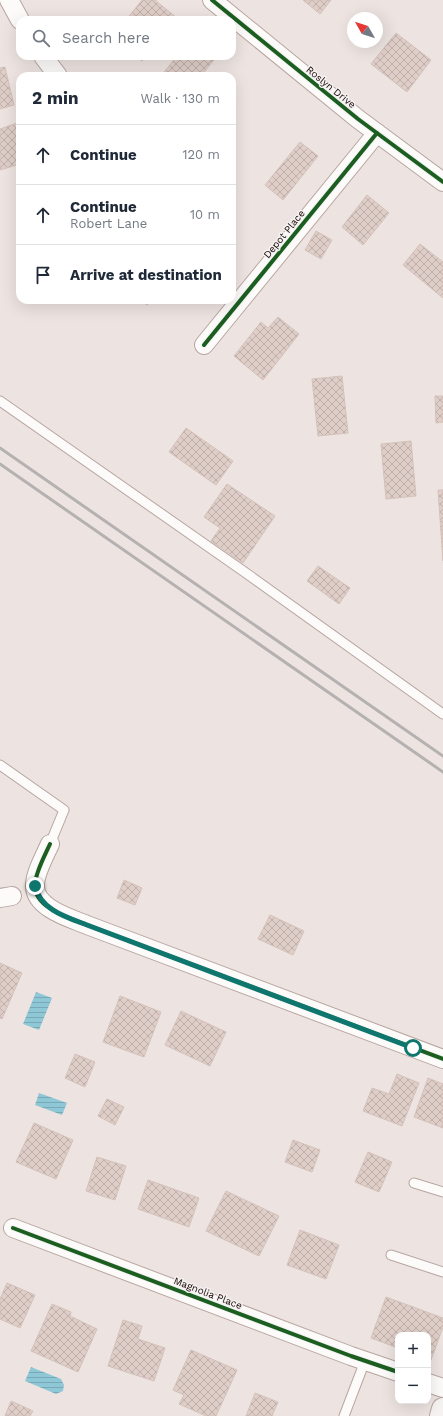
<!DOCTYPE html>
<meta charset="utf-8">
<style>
body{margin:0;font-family:"Work Sans",sans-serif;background:#f6f6f7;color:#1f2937}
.controls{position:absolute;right:12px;bottom:12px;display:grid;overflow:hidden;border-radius:8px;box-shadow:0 4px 16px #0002}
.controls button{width:36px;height:36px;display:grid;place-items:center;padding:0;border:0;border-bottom:1px solid #e0e1e3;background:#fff;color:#1f2937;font:20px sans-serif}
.compass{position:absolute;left:347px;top:12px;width:36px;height:36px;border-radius:50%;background:#fff;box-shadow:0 4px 16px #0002;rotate:309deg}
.stop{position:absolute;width:12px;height:12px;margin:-9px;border:3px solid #0f766e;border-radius:50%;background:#fff}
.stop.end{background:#0f766e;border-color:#fff;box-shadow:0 1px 4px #0008}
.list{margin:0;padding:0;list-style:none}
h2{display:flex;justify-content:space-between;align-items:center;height:52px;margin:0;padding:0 16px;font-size:17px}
h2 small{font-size:13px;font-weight:400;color:#747a83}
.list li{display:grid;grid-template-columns:26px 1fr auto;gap:12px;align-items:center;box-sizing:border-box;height:60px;padding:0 16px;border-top:1px solid #e0e1e3}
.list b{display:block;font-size:15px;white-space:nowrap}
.list p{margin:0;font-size:13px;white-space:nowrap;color:#747a83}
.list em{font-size:13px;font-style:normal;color:#747a83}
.icon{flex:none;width:22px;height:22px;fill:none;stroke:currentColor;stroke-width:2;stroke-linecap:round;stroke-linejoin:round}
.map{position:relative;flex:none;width:443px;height:1416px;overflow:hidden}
.search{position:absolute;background:#fff;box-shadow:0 4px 16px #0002;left:16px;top:16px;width:220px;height:44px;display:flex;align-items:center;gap:10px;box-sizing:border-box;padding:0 14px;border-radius:12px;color:#747a83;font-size:15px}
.panel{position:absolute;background:#fff;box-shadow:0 4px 16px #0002;left:16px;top:72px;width:220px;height:232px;border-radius:12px}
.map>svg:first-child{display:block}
.water{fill:url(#water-rules)}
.building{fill:url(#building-cross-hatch);stroke:#d4c1ba}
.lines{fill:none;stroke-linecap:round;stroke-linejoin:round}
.service-casing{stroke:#b8a5a0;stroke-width:11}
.minor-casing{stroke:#b8a5a0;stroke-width:20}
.secondary-casing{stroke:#b8a5a0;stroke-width:24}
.service{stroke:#fcfbfa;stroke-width:9}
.minor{stroke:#fcfbfa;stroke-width:18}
.secondary{stroke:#f6f2f1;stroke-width:22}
.rail{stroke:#b5b1b0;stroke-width:3}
.cycleway-casing{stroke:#f2f2f2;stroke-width:6}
.cycleway{stroke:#1b5e20;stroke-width:4}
.route{stroke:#0f766e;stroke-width:5}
.labels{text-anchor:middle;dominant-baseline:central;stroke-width:3;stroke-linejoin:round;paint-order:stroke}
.street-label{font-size:10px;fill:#1f0400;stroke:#f2f2f2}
</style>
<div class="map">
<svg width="443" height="1416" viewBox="0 0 443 1416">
<defs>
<pattern id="water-rules" width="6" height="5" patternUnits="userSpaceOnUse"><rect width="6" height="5" fill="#8ec7d5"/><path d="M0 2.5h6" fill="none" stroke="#7aa9b5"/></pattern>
<pattern id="building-cross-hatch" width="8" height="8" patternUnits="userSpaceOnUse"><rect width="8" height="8" fill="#dfcec8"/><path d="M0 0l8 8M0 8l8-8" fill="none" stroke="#bfafaa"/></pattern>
</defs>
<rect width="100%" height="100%" fill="#ede4e1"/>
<!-- water -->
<g class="water">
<polygon points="36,992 52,998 39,1030 23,1024"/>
<polygon points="39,1093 67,1103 62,1115 35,1105"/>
<polygon points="31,1367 61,1379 64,1385 63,1391 56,1394 25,1381"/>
</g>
<!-- building -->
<g class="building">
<polygon points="142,0 155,0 177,18 175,20 126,20"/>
<polygon points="303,0 331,0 320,14"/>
<polygon points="396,33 431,60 407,92 371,64"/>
<polygon points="135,56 146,56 142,61"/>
<polygon points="177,56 217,56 201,76 161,76"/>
<polygon points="5,67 14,105 0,109 0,68"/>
<polygon points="20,122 20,164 0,170 0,129"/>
<polygon points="300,142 318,156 283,200 265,185"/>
<polygon points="367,195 389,213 363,245 342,227"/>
<polygon points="316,231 332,240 321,259 305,250"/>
<polygon points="420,244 443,262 443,298 403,265"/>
<polygon points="141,300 151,300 147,305"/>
<polygon points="278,317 299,334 263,380 234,356 261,322 268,328"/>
<polygon points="342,376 348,433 318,436 312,379"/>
<polygon points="435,396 443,396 443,422 436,423"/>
<polygon points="186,428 233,461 216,485 169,452"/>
<polygon points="411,441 416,496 386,499 381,444"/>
<polygon points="227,484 275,516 243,563 211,541 220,528 204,517"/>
<polygon points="438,490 443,490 443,561"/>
<polygon points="318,566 350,588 339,604 307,581"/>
<polygon points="124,880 142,888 135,905 117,898"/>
<polygon points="270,915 304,931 293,955 258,939"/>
<polygon points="0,963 22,973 2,1019 0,1018"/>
<polygon points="120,996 161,1012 144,1057 103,1042"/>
<polygon points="181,1011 226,1032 210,1066 165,1045"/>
<polygon points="75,1054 95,1062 85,1087 65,1078"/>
<polygon points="397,1074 419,1083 402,1126 363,1111 372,1088 389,1094"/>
<polygon points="428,1078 443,1084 443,1128 414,1117"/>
<polygon points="107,1099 124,1107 115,1125 98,1116"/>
<polygon points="34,1123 73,1140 56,1179 16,1162"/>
<polygon points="293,1140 320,1150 312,1172 285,1162"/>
<polygon points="368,1152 392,1162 379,1192 355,1182"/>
<polygon points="97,1157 126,1166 115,1200 86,1191"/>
<polygon points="148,1180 199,1198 189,1227 138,1209"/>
<polygon points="226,1191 279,1216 259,1256 206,1231"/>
<polygon points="300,1230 339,1245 326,1279 287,1265"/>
<polygon points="7,1283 35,1295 20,1328 0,1319 0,1299"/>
<polygon points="386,1297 443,1318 443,1327 431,1360 428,1359 428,1335 398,1335 398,1348 371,1338"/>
<polygon points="52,1304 71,1312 70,1316 97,1329 78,1372 31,1351"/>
<polygon points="123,1320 142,1326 138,1339 165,1348 154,1381 108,1366"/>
<polygon points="191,1350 237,1370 216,1416 206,1416 179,1404 184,1395 173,1390"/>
<polygon points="255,1393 278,1402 272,1416 246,1416"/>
<polygon points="11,1401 33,1411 30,1416 5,1416"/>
</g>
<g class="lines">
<defs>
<g id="service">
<polyline points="0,401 246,573 443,714"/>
<polyline points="0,765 64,810 50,844"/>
<polyline points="414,1183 443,1192"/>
<polyline points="391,1255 443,1272"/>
<polyline points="344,1416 365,1361"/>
</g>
<g id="minor">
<polyline points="9,0 20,20"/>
<polyline points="212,0 358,119 443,182"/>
<polyline points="43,56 58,76"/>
<polyline points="204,345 377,133"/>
<path d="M50,844C45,855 35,873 35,885C34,908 70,918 87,925L443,1059"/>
<polyline points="0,898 12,896"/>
<polyline points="13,1228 351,1356 398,1372"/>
<polyline points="428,1383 443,1388"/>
</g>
<polyline id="secondary" points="441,1416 443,1409"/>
</defs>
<!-- service casing -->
<use href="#service" class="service-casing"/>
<!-- minor casing -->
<use href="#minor" class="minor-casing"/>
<!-- secondary casing -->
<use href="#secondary" class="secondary-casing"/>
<!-- service -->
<use href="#service" class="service"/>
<!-- minor -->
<use href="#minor" class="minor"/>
<!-- secondary -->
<use href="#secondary" class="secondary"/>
<!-- rail -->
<g class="rail">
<polyline points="0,448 443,756"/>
<polyline points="0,464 443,772"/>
</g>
<defs>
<g id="cycleway">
<polyline points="212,0 358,119 443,182"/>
<polyline points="204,345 377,133"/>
<path d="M50,844C45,855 35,873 35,885C34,908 70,918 87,925L443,1059"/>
<polyline points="13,1228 351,1356 398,1372"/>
</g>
</defs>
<!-- cycleway casing -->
<use href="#cycleway" class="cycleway-casing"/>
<!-- cycleway -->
<use href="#cycleway" class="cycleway"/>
</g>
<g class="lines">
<!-- route -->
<path class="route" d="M35,886C41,910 66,917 87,925L413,1048"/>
</g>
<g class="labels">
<!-- street labels -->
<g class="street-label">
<text transform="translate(331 87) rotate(39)">Roslyn Drive</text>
<text transform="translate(284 234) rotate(-51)">Depot Place</text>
<text transform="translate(208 1293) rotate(21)">Magnolia Place</text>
</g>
</g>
</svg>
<div class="controls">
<button>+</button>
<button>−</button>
</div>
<svg class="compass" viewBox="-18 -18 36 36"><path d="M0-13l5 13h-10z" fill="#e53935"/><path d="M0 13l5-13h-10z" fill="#747a83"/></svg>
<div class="stop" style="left:413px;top:1048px"></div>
<div class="stop end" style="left:35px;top:886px"></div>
<div class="search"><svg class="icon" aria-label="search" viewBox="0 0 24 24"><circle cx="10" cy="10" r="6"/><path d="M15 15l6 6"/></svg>Search here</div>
<section class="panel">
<h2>2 min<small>Walk · 130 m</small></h2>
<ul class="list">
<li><svg class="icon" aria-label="ahead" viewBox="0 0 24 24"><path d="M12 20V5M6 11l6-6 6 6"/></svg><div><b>Continue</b></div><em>120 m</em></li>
<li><svg class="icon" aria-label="ahead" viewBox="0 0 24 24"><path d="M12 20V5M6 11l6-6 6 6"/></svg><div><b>Continue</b><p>Robert Lane</p></div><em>10 m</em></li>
<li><svg class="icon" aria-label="arrive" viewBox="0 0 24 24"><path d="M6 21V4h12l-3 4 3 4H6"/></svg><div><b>Arrive at destination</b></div></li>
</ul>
</section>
</div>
